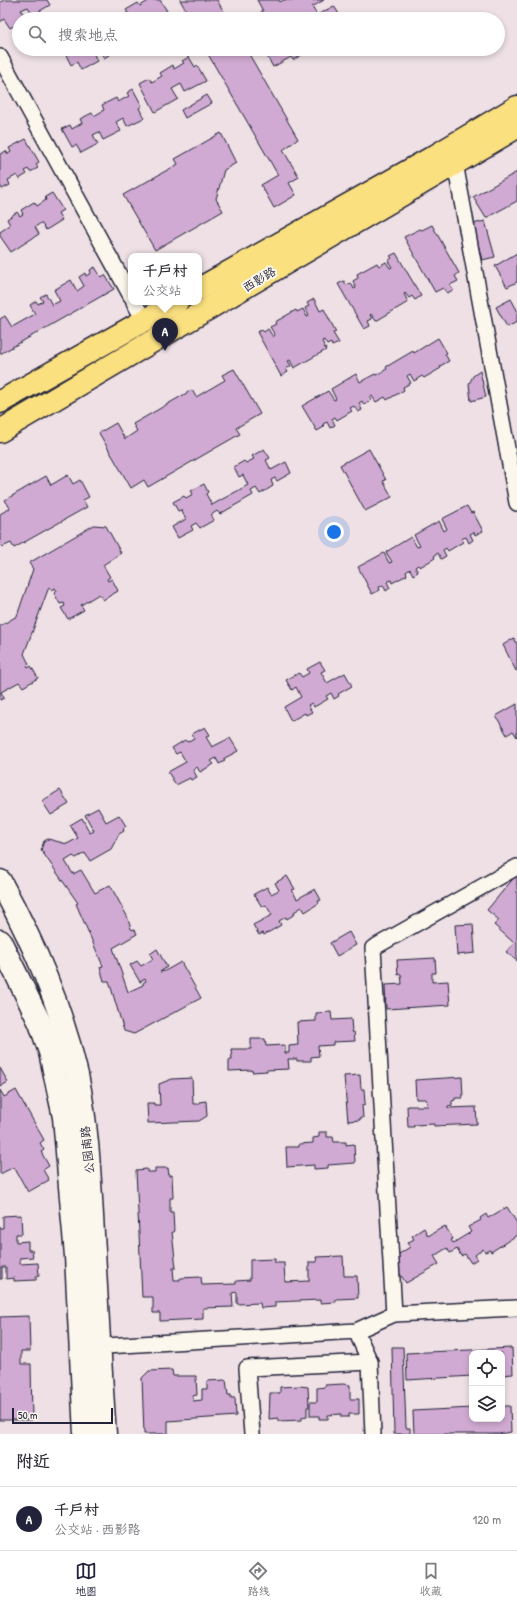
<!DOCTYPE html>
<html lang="zh">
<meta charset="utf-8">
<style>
body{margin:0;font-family:"Patrick Hand","LXGW WenKai TC",sans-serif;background:#f2f2f3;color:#2b2b33}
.controls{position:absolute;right:12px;bottom:12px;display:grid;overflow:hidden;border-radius:8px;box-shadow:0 2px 6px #0003}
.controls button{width:36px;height:36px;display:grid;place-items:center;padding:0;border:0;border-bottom:1px solid #e1e1e2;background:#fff;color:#2b2b33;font:20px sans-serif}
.scale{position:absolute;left:12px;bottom:10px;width:101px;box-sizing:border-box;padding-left:4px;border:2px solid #22223b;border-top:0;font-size:11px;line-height:14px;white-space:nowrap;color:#22223b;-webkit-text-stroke:3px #fbf7ec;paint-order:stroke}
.you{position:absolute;left:334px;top:532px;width:14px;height:14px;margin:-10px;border:3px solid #fff;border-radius:50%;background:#1a73e8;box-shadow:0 0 0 6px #1a73e833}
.badge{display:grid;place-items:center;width:26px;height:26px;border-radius:50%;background:#22223b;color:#fff;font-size:13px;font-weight:700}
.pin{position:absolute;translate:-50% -33px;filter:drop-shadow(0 1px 2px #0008)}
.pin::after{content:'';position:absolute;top:21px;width:14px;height:12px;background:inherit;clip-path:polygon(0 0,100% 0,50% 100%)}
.popup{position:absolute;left:128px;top:253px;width:74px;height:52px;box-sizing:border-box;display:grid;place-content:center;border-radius:8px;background:#fff;filter:drop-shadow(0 1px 3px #0005);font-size:13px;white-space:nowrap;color:#7c7c81}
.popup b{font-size:15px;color:#2b2b33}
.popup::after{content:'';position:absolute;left:50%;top:100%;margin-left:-8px;border:8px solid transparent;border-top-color:#fff}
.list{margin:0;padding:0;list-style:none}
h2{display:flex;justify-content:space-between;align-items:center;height:52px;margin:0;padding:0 16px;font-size:17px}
h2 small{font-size:13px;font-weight:400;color:#7c7c81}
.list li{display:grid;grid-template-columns:26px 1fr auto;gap:12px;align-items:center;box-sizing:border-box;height:64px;padding:0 16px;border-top:1px solid #e1e1e2}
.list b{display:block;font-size:15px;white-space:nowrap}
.list p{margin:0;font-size:13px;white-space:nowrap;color:#7c7c81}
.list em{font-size:13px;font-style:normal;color:#7c7c81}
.icon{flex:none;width:22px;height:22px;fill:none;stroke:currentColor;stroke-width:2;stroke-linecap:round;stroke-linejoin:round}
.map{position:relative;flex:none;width:517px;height:1434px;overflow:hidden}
.search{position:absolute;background:#fff;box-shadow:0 2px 6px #0003;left:12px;right:12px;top:12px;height:44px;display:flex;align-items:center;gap:10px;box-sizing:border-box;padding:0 14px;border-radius:22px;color:#7c7c81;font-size:15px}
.sheet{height:116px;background:#fff}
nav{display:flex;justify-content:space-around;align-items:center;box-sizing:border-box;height:56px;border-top:1px solid #e1e1e2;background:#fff;font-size:11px;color:#7c7c81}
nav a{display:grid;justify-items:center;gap:2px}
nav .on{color:#22223b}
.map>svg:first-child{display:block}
.building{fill:#d0aad2;stroke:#22223b}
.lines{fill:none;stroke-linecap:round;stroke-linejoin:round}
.street-casing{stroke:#22223b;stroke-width:18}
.secondary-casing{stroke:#22223b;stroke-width:25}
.primary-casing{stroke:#22223b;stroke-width:25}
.street{stroke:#fbf7ec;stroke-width:15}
.secondary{stroke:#fbf7ec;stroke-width:22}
.primary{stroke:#fbe080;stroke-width:22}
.labels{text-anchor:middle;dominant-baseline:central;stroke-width:4;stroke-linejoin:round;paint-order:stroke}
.street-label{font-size:12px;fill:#22223b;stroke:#fbf7ec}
</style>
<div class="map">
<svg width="517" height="1434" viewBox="0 0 517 1434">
<rect width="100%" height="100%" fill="#eee0e4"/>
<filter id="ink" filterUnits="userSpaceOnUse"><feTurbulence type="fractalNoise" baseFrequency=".025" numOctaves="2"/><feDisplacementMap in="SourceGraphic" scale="8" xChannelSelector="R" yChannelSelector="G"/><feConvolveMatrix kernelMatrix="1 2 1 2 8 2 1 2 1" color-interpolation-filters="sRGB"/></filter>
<g filter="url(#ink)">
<!-- building -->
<g class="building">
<polygon points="5,0 47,0 50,5 33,15 28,7 21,10 26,19 19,19 19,23 10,28 4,19 0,22 0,2"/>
<polygon points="150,0 160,0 167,11 163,13 166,19 108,19 116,15 118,18 128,13 126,10 138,3 140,6"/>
<polygon points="180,0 217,0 228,19 191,19"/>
<polygon points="257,0 279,0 280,2 283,0 324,0 312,7 317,15 334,6 342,19 250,19 263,11"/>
<polygon points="63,49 99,49 93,52 97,61 81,70 77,62 71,65"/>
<polygon points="99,49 119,49 104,58"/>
<polygon points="205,49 246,49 298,139 283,150 299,177 289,183 296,195 274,208 261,185 278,175"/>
<polygon points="263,49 303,49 305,53 293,60 291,57 273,67"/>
<polygon points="189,57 195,67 197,65 206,81 185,92 181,84 172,89 178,99 155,112 140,83 149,78 152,82 162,76 160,73 173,65 174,69 184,63 182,61"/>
<polygon points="133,89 142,106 139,108 144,118 127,126 123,118 116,122 121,131 103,140 99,132 93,135 98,144 81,153 76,145 72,147 62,129 70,125 72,129 82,123 80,119 92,113 94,116 104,110 102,105 116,98 118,102 129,96 127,93"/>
<polygon points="207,95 212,103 185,118 181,110"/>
<polygon points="221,133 236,163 224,170 216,199 223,211 155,250 123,195 178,164 175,159"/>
<polygon points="26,139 39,162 36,164 38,168 30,172 28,169 25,171 27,174 19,179 17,175 8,180 10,185 2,189 0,185 0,154 6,151 8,154 11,152 9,148"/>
<polygon points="517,172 517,201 486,218 473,197"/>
<polygon points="52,193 63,210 58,213 62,220 46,230 41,223 35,227 39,234 11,252 0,236 0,232 10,225 7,219 17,212 20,216 23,214 21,210 34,202 37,206 46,200 45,197"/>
<polygon points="485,221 495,257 482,260 473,224"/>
<polygon points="432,225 459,273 455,276 458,281 450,285 453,290 447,293 443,288 435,292 404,237 420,229 422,230"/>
<polygon points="396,253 421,296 415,300 412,296 409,298 405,293 404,294 408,302 376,321 371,314 370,315 372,319 368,321 370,326 364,329 338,284 344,281 346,285 351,283 354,289 356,288 353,281 358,278 357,274 377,263 379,266 386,262 390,268 392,267 388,261 392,258 390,256"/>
<polygon points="517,253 517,282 507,287 495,266"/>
<polygon points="95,267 101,277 105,275 114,289 0,354 0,319 5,316 12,327 35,314 30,305 36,301 38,304 43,301 40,297 46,294 52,305 60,301 54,290 71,280 77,291 84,286 79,277 85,273 86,276 91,273 90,270"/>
<polygon points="314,299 320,311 324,309 336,332 333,333 339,343 332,346 331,343 327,345 324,340 322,341 326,350 294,368 290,360 288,361 291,366 286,369 288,372 281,376 257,332 262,330 264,332 268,329 273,337 275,335 270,327 276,324 275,322 296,310 297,312 303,309 307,317 309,316 305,308 309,306 307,303"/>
<polygon points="511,299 517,310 517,322 507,327 496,307"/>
<polygon points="438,338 447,353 445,354 449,361 440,366 441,368 424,378 422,376 414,381 410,374 407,376 411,383 403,387 404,390 387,400 385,397 376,402 372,396 370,397 372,400 364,405 362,401 359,403 362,410 358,412 354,406 350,408 352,411 337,420 335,417 332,419 335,425 330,428 327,422 323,424 324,427 317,431 302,406 328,391 334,400 336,399 331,389 356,374 360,382 375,374 376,375 387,369 386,367 413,351 414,353"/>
<polygon points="234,369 260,414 236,428 240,434 148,487 144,480 131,488 99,433 116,423 125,439 137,431 133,424 192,390 196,397 225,380 222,375"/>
<polygon points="480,371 486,397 471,401 469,384 473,376"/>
<polygon points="264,449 270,458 266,460 271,470 286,462 291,473 277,481 275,478 271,480 273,486 260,494 256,488 251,491 253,495 220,514 217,511 211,515 214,520 200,528 196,523 191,526 193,530 178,538 172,527 186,519 181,510 178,511 173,502 184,496 186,498 193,494 191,491 204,484 208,492 206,494 212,505 248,485 243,475 239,477 234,467 244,461 246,463 254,459 252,456"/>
<polygon points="369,449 386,480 383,481 392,497 365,511 340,465"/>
<polygon points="68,475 73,484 80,480 89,497 83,500 87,507 14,548 11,543 2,547 0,544 0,514 10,508 5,500 46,476 51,485"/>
<polygon points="467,506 471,513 473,512 483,531 475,535 474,532 470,534 473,540 469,543 466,537 461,539 463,542 448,551 446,548 443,550 446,556 441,559 438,553 434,556 435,558 420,567 418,565 415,567 418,572 413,575 410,569 406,572 407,575 392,583 391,580 387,582 390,588 386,591 383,585 379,587 380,590 372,594 358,567 384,553 389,563 392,562 386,552 411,537 417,547 420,546 414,535 439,521 444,531 447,529 442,519"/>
<polygon points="94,525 106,526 121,553 103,565 110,577 107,579 108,581 112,579 118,591 103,600 99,594 81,605 84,610 68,619 61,608 65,606 64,603 60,604 54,593 57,591 55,588 51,590 49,587 24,654 29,664 27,666 28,668 31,666 38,678 23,687 19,682 1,692 4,698 0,700 0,626 17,616 33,569 29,563"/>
<polygon points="514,638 517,644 517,670 516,671 503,645"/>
<polygon points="320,662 325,670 321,672 327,683 345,673 352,686 338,694 339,696 334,699 331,693 326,696 328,699 314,707 312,703 308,705 312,712 306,715 305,713 291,721 284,707 301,697 296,687 292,690 286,680 299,673 302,677 309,673 307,669"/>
<polygon points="517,704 517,737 513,731 507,735 496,716"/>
<polygon points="205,727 210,735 206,737 212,747 230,738 238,751 223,759 225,761 219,764 216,758 211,761 214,764 200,772 197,767 193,770 197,777 191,780 190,778 176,785 168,772 186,762 180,752 176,754 172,748 185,740 187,742 194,738 192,734"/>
<polygon points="60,790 69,804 51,815 42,801"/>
<polygon points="98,808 106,822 119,815 126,826 123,828 124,831 119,834 111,849 90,861 85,853 76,858 73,856 65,861 73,874 81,870 95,893 110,885 127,916 131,929 135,930 137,934 113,948 128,992 143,985 143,983 146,981 145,979 140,982 130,965 137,961 141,966 153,959 150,954 157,949 167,967 160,972 165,971 181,962 201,998 134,1034 124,1031 109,981 104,981 100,967 103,966 77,906 76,904 78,903 41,850 44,841 48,839 67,844 78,838 70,825 82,818 90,833 94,831 85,815"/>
<polygon points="517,874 517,961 506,952 514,943 494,925 499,920 487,910"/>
<polygon points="287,876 295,889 292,890 297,899 315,889 321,900 318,901 319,903 305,912 302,907 294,912 295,914 287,919 286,917 279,921 281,925 264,935 263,933 259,935 253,925 272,915 266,905 262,907 254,894 267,887 271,894 279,890 275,883"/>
<polygon points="473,924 475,953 457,955 455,925"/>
<polygon points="349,932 356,945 337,956 330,943"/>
<polygon points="435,958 436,973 432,973 432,982 448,981 450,1005 386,1009 385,985 402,984 401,974 398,975 397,960"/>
<polygon points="331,1012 332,1020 351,1019 352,1032 354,1032 355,1041 333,1042 333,1045 318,1046 319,1056 311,1057 311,1061 297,1061 297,1059 288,1059 289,1069 266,1070 267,1071 252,1072 252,1070 229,1071 229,1060 232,1060 231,1049 251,1049 251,1039 265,1039 266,1046 285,1045 285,1053 289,1053 289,1046 298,1045 297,1022 316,1021 316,1013"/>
<polygon points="0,1068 8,1082 0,1087"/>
<polygon points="360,1075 361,1089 364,1089 365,1104 362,1105 363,1118 360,1118 360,1120 348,1121 344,1076"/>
<polygon points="462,1077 463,1098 455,1098 455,1100 452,1101 452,1105 448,1106 448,1108 476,1107 477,1124 434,1126 434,1124 414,1125 414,1127 408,1127 407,1106 428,1106 426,1099 416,1099 415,1080"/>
<polygon points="192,1078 193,1104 199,1104 199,1102 206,1101 207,1116 199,1121 148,1123 147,1103 154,1103 154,1105 160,1105 159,1084 172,1079"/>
<polygon points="0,1090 4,1097 16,1090 44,1140 40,1143 44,1150 41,1152 49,1166 43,1170 49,1180 28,1192 14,1167 0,1174 0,1136 1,1135 0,1133"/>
<polygon points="319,1132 327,1132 327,1137 333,1137 334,1142 346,1142 346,1145 354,1144 355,1163 328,1165 328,1168 314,1169 314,1165 287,1167 286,1147 299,1147 299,1144 313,1143 313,1138 319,1137"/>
<polygon points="155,1168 168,1168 169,1176 172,1175 173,1198 170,1198 170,1212 173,1212 174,1232 172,1232 176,1268 173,1268 174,1280 180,1280 180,1278 201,1277 202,1285 236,1284 236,1281 250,1280 250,1260 275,1259 275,1263 284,1263 285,1282 309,1281 309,1262 317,1262 316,1257 343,1256 344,1276 357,1276 358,1298 336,1299 336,1302 320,1303 320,1300 275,1302 275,1307 261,1308 260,1303 237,1304 237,1292 232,1293 233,1307 203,1308 203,1319 160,1321 160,1313 153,1313 153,1297 142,1297 136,1170 147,1169 147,1172 155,1172"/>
<polygon points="507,1207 517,1223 517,1235 491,1252 490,1250 485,1252 483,1249 475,1255 477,1259 471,1263 465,1254 461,1256 457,1249 450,1253 447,1248 434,1256 439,1264 406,1283 398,1271 400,1270 393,1258 410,1247 407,1243 414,1239 412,1236 424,1228 428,1236 445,1226 453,1239 451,1240 453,1243 471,1232 468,1227 481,1220 480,1218 486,1214 488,1218"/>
<polygon points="21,1215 22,1234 16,1234 16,1242 28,1241 28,1250 32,1250 33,1257 20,1258 20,1264 38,1263 39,1276 36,1276 36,1280 14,1281 14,1278 6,1279 6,1267 2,1267 2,1279 0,1279 0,1226 0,1228 3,1228 3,1216"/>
<polygon points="29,1316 30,1351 21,1351 21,1364 31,1364 32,1420 0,1420 0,1317"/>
<polygon points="392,1347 403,1347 406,1428 410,1428 410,1434 394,1434"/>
<polygon points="512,1348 513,1374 502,1375 502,1353 472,1353 472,1376 407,1380 406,1353"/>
<polygon points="172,1370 173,1376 196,1376 197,1395 192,1396 193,1401 202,1400 202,1389 207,1389 207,1381 226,1380 228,1395 231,1395 231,1398 235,1398 236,1416 168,1421 168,1434 144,1434 142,1378 149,1371"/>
<polygon points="343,1384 350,1385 350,1399 359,1399 359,1414 349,1414 349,1417 341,1417 341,1414 328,1415 328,1419 319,1419 319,1416 310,1416 310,1402 317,1402 317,1388 325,1387 325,1385"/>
<polygon points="300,1386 308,1387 309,1407 307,1407 307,1416 302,1417 302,1420 278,1421 278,1418 269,1419 270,1393 280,1393 280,1387"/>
<polygon points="502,1406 510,1406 511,1432 499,1434 414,1434 413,1411 472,1408 472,1419 502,1419"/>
</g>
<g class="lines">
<defs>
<g id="street">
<polyline points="0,57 131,296"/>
<polyline points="455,163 517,503"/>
<polyline points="134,302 144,320"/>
<polyline points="394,1314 373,948 517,867"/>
<polyline points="356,1331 370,1362 373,1434"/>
<polyline points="89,1347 356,1331 394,1314 517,1308"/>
<polyline points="252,1434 247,1368 370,1362"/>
</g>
<g id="secondary">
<path d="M0,881C34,944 61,1005 77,1075C88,1127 90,1181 93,1234C97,1301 100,1367 105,1434"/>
<polyline points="0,941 40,1023 50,1052 64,1117 76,1256 85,1434"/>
</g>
<g id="primary">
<polyline points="199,289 435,156 517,107"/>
<polyline points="0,402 177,302"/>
<polyline points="0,431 517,127"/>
</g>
</defs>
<!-- street casing -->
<use href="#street" class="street-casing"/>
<!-- secondary casing -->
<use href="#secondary" class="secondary-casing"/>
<!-- primary casing -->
<use href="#primary" class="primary-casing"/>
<!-- street -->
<use href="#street" class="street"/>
<!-- secondary -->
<use href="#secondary" class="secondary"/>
<!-- primary -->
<use href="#primary" class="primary"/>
</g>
</g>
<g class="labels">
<!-- street labels -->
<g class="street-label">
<text transform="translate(259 279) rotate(-31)">西影路</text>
<text transform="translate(87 1150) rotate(-96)">公园南路</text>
</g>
</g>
</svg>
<div class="controls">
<button><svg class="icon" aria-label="locate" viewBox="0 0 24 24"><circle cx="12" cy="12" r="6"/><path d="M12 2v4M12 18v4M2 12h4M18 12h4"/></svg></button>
<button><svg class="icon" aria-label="layers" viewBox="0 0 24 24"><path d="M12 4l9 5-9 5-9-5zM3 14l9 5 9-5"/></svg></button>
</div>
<div class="scale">50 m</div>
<div class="you"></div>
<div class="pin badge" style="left:165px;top:351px">A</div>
<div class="popup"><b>千户村</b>公交站</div>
<div class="search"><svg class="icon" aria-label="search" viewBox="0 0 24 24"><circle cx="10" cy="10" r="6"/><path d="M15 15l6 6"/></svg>搜索地点</div>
</div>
<section class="sheet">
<h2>附近<small></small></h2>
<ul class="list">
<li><span class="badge">A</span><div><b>千户村</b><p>公交站 · 西影路</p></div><em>120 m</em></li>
</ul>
</section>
<nav>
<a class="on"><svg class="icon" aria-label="map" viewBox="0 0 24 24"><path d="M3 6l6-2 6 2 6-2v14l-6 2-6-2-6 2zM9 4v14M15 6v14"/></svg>地图</a>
<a><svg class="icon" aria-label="directions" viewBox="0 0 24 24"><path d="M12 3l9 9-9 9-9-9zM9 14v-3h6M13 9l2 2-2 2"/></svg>路线</a>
<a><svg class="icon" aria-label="saved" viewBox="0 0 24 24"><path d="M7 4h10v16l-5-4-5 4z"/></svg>收藏</a>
</nav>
